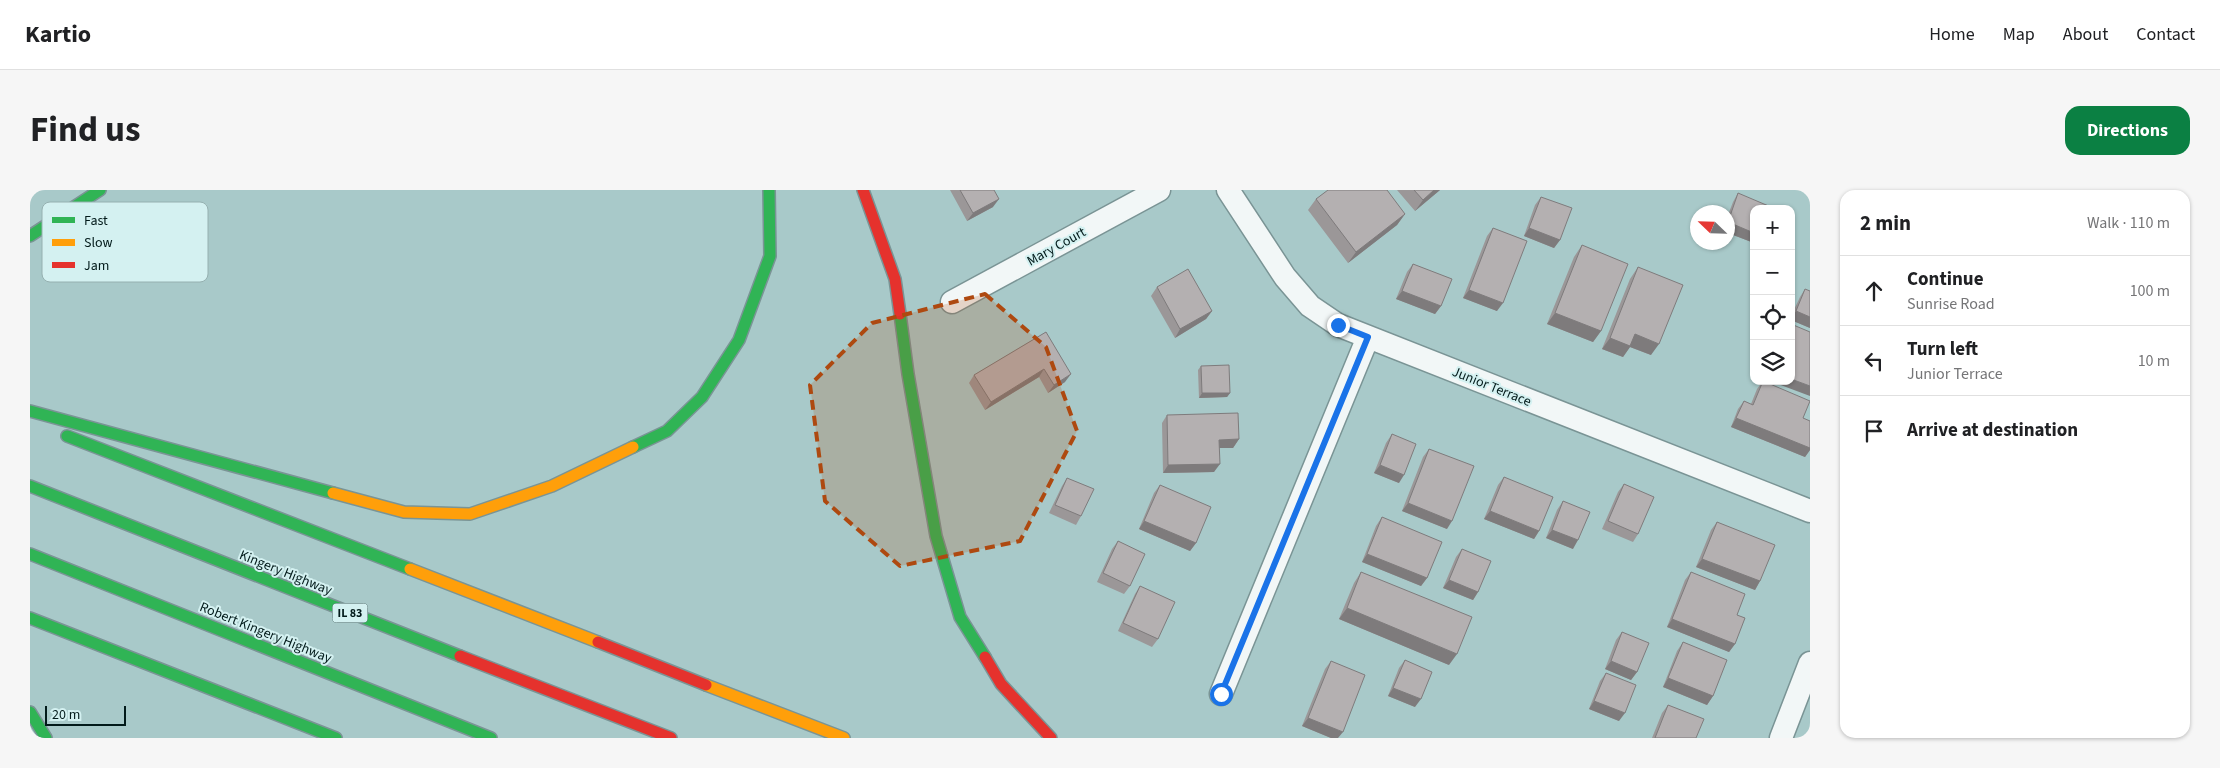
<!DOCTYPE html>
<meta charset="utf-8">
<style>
:root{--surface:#fff;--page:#f6f6f6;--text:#202124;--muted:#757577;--line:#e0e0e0;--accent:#0b8043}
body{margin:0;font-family:"Source Sans 3",sans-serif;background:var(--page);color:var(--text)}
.controls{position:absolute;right:15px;top:15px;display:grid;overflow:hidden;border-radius:10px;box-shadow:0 1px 4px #0004}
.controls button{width:45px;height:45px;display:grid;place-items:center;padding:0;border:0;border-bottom:1px solid var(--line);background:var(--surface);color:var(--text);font:25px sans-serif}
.compass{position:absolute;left:1660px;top:15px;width:45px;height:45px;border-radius:50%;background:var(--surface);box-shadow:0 1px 4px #0004;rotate:293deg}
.scale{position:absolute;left:15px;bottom:12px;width:81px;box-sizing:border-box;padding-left:5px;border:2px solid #021a1a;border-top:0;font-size:14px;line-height:18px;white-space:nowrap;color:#021a1a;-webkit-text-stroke:4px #d4f1f1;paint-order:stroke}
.stop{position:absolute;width:15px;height:15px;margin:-11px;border:4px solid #1a73e8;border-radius:50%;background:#fff}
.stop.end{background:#1a73e8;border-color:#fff;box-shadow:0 1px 5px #0008}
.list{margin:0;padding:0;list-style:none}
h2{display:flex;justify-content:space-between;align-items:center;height:65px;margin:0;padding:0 20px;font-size:21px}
h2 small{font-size:16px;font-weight:400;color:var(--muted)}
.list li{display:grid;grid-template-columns:32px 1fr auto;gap:15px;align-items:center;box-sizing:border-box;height:70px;padding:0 20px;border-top:1px solid var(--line)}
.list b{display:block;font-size:19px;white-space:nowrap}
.list p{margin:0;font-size:16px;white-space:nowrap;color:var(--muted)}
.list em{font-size:16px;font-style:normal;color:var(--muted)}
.icon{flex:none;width:28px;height:28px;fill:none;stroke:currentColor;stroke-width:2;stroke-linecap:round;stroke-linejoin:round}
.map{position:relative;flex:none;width:1780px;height:548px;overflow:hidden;border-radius:15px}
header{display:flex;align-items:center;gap:30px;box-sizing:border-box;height:70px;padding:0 25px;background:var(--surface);border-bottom:1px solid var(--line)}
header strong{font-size:24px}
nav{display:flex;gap:28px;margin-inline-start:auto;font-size:18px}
.intro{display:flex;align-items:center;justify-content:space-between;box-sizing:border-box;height:120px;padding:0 30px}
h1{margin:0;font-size:35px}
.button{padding:12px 22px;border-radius:15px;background:var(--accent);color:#fff;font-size:18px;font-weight:700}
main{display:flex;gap:30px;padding:0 30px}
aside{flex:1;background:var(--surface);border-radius:15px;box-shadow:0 1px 4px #0004}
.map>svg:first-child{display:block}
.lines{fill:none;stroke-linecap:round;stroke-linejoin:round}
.street-casing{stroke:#7a9495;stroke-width:25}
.fast-casing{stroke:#7a9495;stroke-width:14}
.slow-casing{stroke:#7a9495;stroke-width:14}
.jam-casing{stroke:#7a9495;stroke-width:14}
.street{stroke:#f2f7f7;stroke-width:22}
.fast{stroke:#30b455;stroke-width:11}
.slow{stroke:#ff9f0a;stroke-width:11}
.jam{stroke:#e5322d;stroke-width:11}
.wall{fill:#9b9798}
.shaded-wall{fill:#7e7b7c}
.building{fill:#b4b0b1;stroke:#7e7b7c}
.route{stroke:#1a73e8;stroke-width:6}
.marked{fill:#ae4910;fill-opacity:0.2;stroke:#ae4910;stroke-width:4;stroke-dasharray:10 6;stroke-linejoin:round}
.labels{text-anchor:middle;stroke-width:4;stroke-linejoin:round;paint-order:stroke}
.shield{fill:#d4f1f1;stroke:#415a5a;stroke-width:1}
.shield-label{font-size:12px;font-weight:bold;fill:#021a1a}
.street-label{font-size:14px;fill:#021a1a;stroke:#d4f1f1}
.key{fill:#d4f1f1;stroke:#95b0b0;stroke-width:1}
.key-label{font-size:14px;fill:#021a1a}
</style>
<header>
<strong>Kartio</strong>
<nav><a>Home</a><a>Map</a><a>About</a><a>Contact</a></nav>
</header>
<div class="intro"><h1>Find us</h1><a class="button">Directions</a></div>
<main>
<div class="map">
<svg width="1780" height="548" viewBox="0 0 1780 548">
<rect width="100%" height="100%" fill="#a8c9c9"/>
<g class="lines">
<!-- street casing -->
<g class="street-casing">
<path id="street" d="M1198,0L1255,87L1280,116L1308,135L1780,321
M922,112L1129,0
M1191,504L1338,147
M1751,548L1780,473"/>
</g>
<!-- fast casing -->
<g class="fast-casing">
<path id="fast" d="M0,46L70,0
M870,124L878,184L906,346L930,427L955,467
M0,221L303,303
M37,246L380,379
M603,257L637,241L672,207L709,150L740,66L739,0
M0,296L430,466
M0,364L461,548
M0,428L306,548
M0,522L16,548"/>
</g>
<!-- slow casing -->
<g class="slow-casing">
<path id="slow" d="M303,303L374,322L440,324L522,296L603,257
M380,379L568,452
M676,495L814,548"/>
</g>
<!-- jam casing -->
<g class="jam-casing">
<path id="jam" d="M833,0L865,89L870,124
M568,452L676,495
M430,466L641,548
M955,467L971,494L1021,548"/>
</g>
<!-- street -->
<use href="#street" class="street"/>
<!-- fast -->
<use href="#fast" class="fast"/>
<!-- slow -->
<use href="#slow" class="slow"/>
<!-- jam -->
<use href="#jam" class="jam"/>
</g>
<!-- wall -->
<path class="wall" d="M920,0H964L963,17L937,31Z
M1367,0H1410L1385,21Z
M1708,3L1724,19V53L1698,43V25L1703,12Z
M1511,7L1530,50L1524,58L1494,46L1505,15Z
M1286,9L1375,24L1367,35L1318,73L1278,20Z
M1463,38L1467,121L1433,108L1457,46Z
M1552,55L1571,141L1563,152L1517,134L1544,67Z
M1383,74L1411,116L1405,124L1366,109L1377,82Z
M1608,77L1621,165L1600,157L1593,167L1572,159L1600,89Z
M1127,97L1182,121L1176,129L1145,148L1121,106Z
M1775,99L1780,138L1761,130V126L1770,107Z
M1016,142L1035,192L1018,203L1009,187L955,220L939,193L944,185Z
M1171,176L1200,203L1197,207L1169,208L1168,180Z
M1733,191L1773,228L1780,231V260L1775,267L1701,237L1708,219L1714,211L1721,214L1727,199Z
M1137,225L1209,249L1203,258H1189L1184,282L1133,283L1132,233Z
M1362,244L1369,293L1344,283L1356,253Z
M1399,259L1417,339L1372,321L1393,267Z
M1474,287L1509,341L1504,349L1454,329L1468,295Z
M1037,288L1051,326L1046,335L1019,323L1032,296Z
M1594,294L1608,344L1603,352L1572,339L1588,302Z
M1130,295L1166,353L1160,361L1109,339L1124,303Z
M1533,311L1543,359L1516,348L1527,320Z
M1352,327L1397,388L1391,396L1332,372L1346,336Z
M1687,332L1730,391L1725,400L1666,377L1681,340Z
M1088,351L1100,396L1094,404L1067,392L1082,359Z
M1432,359L1448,402L1443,410L1413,398L1426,367Z
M1331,382L1419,475L1309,429L1324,393Z
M1661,382L1705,454L1699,462L1637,437L1655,390Z
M1110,396L1128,449L1122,457L1088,441L1105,404Z
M1592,442L1607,482L1601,490L1575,479L1586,450Z
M1653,452L1683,506L1677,515L1633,497L1647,461Z
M1375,470L1385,517L1358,506L1369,478Z
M1301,471L1308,548H1301L1272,536L1295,479Z
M1576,483L1589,531L1559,519L1570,491Z
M1638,515L1666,548H1622L1632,523Z"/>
<!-- shaded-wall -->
<path class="shaded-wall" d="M1404,0H1410L1385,21L1393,10Z
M969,9L963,17L937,31L943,23Z
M1375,24L1367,35L1318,73L1326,62Z
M1698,32L1724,43V53L1698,43Z
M1499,38L1530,50L1524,58L1494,46Z
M1439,100L1473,113L1467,121L1433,108Z
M1372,101L1411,116L1405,124L1366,109Z
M1182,121L1176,129L1145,148L1150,139Z
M1766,121L1780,127V138L1761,130V128Z
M1525,123L1571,141L1563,152L1517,134Z
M1605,144L1629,154L1621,165L1600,157L1593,167L1572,159L1580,148Z
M1014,179L1009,187L955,220L961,212Z
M1041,184L1035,192L1018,203L1024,195Z
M1761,189L1780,196V206L1740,191H1761Z
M1172,203H1200L1197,207L1169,208Z
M1706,228L1780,258V260L1775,267L1701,237Z
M1209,249L1203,258H1183L1189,250Z
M1190,274L1184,282L1133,283L1138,275Z
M1350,275L1374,285L1369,293L1344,283Z
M1378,313L1422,331L1417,339L1372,321Z
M1460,321L1509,341L1504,349L1454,329Z
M1114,331L1166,353L1160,361L1109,339Z
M1522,340L1548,350L1543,359L1516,348Z
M1337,364L1397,388L1391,396L1332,372Z
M1672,369L1730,391L1725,400L1666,377Z
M1419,390L1448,402L1443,410L1413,398Z
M1317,418L1427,464L1419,475L1309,429Z
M1642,429L1705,454L1699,462L1637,437Z
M1581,471L1607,482L1601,490L1575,479Z
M1638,488L1683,506L1677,515L1633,497Z
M1363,498L1391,509L1385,517L1358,506Z
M1564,511L1595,523L1589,531L1559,519Z
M1278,528L1313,542L1308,548H1301L1272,536Z"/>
<!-- building -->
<path class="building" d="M930,0H964L969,9L943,23Z
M1298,0H1357L1375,24L1326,62L1286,9Z
M1384,0H1404L1393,10Z
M1708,3L1741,17V19H1724V43L1698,32Z
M1511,7L1542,18L1530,50L1499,38Z
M1463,38L1497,51L1473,113L1439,100Z
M1552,55L1598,74L1571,141L1525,123Z
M1383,74L1422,89L1411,116L1372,101Z
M1608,77L1653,95L1629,154L1605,144L1600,156L1580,148Z
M1158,79L1182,121L1150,139L1127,97Z
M1775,99L1780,101V127L1766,121Z
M1761,134L1780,142V196L1761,189Z
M1016,142L1041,184L1024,195L1014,179L961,212L944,185Z
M1199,175L1200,203H1172L1171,176Z
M1733,191L1780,211L1773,228L1780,231V258L1706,228L1714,211L1723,215Z
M1208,223L1209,249L1189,250L1190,274L1138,275L1137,225Z
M1362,244L1386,254L1374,285L1350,275Z
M1399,259L1444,276L1422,331L1378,313Z
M1474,287L1523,307L1509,341L1460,321Z
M1037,288L1064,299L1051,326L1025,315Z
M1594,294L1624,307L1608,344L1578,331Z
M1130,295L1181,317L1166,353L1114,331Z
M1533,311L1560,322L1548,350L1522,340Z
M1352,327L1412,352L1397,388L1337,364Z
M1687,332L1745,355L1730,391L1672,369Z
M1088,351L1115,364L1100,396L1073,383Z
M1432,359L1461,371L1448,402L1419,390Z
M1331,382L1442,427L1427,464L1317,418Z
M1661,382L1715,404L1707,425L1715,428L1705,454L1642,429Z
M1110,396L1145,412L1128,449L1093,433Z
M1592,442L1619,453L1607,482L1581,471Z
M1653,452L1697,470L1683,506L1638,488Z
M1375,470L1402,482L1391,509L1363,498Z
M1301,471L1335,485L1313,542L1278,528Z
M1576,483L1606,495L1595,523L1564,511Z
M1638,515L1674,529L1666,548H1625Z"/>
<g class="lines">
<!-- route -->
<path class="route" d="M1191,504L1338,147L1308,135"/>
</g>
<!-- marked area -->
<path class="marked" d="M955,104L1016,157L1047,241L990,351L870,376L795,311L780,195L842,133Z"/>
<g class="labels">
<!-- shield labels -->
<rect class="shield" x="302.5" y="413.5" width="35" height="19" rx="4"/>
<g class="shield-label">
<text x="320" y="427">IL 83</text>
</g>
<!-- street labels -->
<g class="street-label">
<text transform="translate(1026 56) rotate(-29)" y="5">Mary Court</text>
<text transform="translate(1462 196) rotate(22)" y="5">Junior Terrace</text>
<text transform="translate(256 382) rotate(22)" y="5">Kingery Highway</text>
<text transform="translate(236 442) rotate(22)" y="5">Robert Kingery Highway</text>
</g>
</g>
<!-- legend -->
<rect x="12" y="12" width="166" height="80" rx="8" class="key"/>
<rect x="22" y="27" width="23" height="6" fill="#30b455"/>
<rect x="22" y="49" width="23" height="7" fill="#ff9f0a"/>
<rect x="22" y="72" width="23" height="6" fill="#e5322d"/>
<g class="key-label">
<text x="54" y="35">Fast</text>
<text x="54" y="57">Slow</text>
<text x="54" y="80">Jam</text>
</g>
</svg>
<div class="controls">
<button>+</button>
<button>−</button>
<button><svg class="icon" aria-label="locate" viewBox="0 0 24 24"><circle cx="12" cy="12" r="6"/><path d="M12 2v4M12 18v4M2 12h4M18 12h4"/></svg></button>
<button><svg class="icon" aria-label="layers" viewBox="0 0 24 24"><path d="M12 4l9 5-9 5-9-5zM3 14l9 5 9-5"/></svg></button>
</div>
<svg class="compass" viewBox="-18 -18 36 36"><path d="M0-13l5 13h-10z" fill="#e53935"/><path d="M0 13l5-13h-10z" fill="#757577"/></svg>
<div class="scale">20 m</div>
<div class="stop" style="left:1191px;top:504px"></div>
<div class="stop end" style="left:1308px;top:135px"></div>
</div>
<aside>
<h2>2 min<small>Walk · 110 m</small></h2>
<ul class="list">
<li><svg class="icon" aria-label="ahead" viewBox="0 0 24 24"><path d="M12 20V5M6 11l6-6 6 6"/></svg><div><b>Continue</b><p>Sunrise Road</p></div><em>100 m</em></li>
<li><svg class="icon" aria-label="left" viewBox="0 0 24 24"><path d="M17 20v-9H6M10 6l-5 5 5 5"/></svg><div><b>Turn left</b><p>Junior Terrace</p></div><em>10 m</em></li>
<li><svg class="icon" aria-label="arrive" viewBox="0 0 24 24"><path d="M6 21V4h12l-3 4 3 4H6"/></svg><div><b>Arrive at destination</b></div></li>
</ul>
</aside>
</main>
